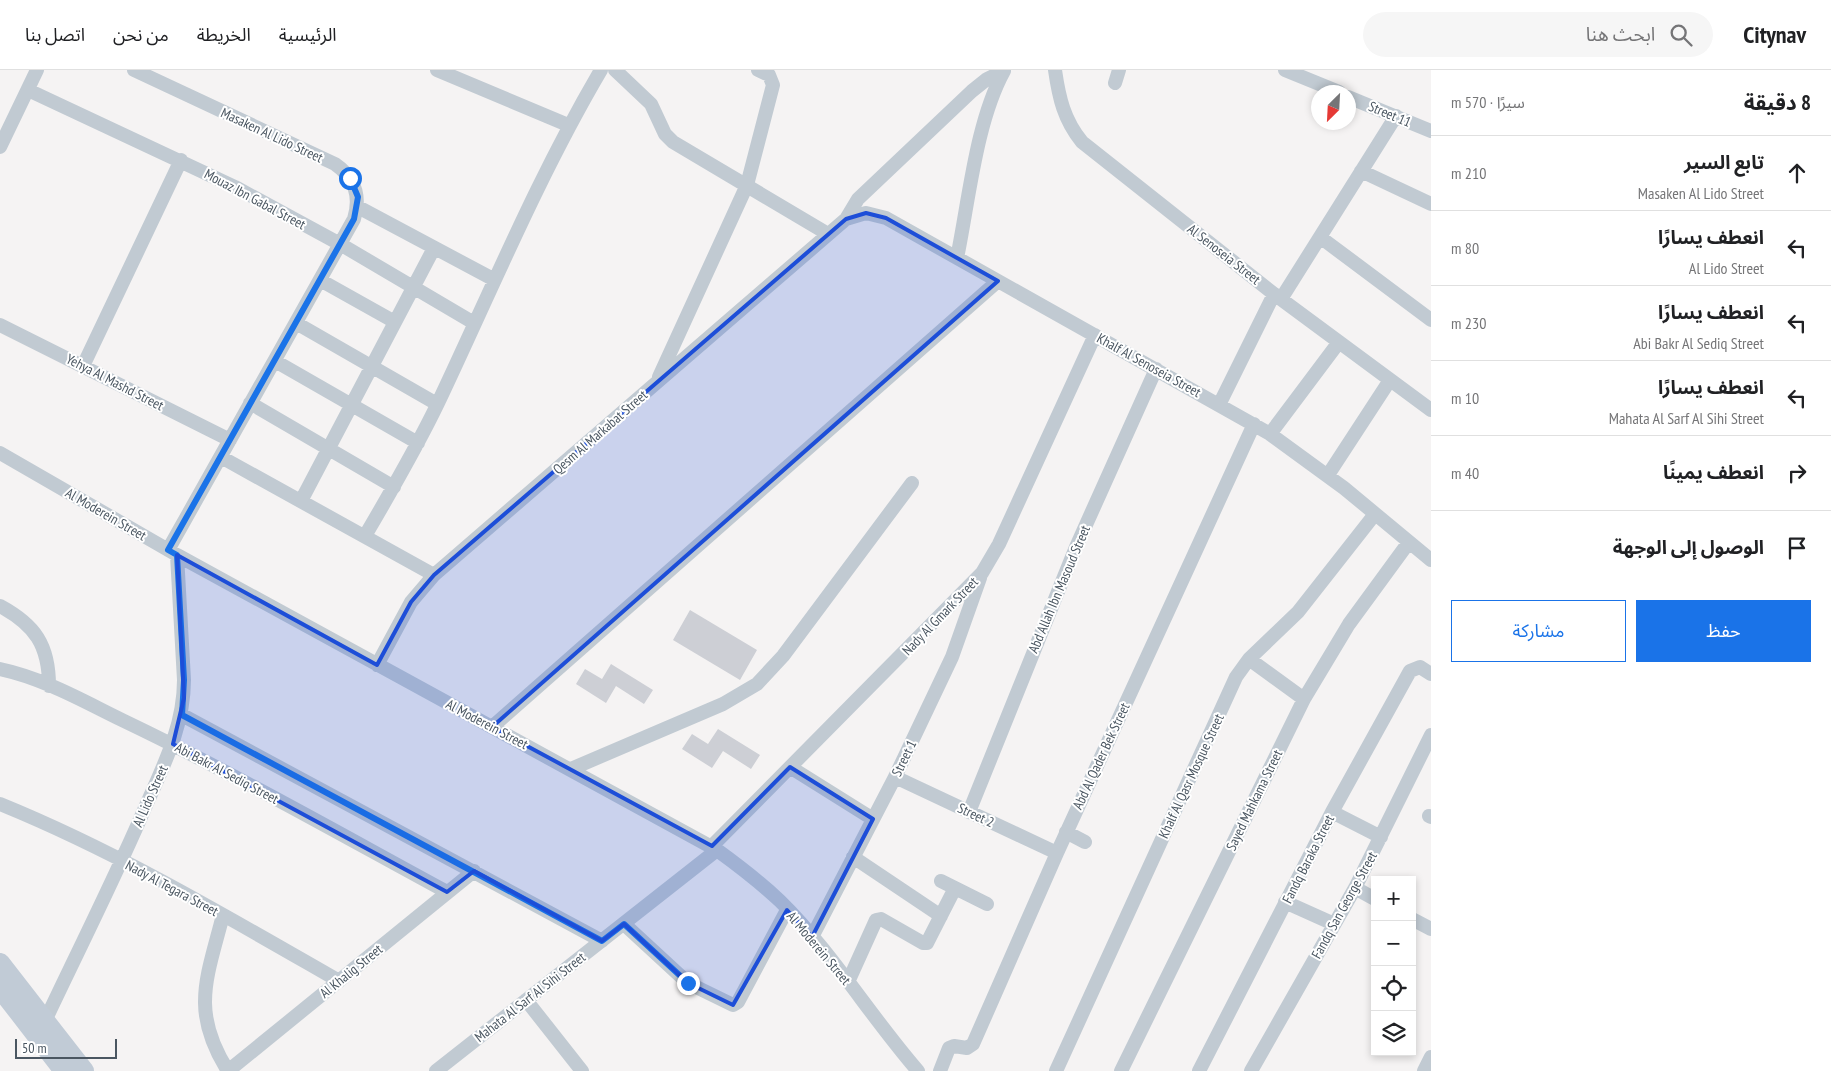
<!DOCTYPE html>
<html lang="ar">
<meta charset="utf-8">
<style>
:root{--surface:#fff;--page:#f6f6f6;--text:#202124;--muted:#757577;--line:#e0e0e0;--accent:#1a73e8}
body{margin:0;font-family:"PT Sans Narrow","Noto Sans Arabic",sans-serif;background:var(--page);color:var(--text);direction:rtl}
.controls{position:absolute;right:15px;bottom:15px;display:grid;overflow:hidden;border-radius:0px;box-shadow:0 2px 8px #0003}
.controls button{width:45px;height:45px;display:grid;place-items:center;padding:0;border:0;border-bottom:1px solid var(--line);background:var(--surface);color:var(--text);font:25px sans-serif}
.compass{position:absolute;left:1311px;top:15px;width:45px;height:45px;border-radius:50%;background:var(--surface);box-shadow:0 2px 8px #0003;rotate:204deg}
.scale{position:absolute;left:15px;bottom:12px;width:102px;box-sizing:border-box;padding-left:5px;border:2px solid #4a5661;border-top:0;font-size:14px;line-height:18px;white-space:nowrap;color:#4a5661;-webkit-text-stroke:4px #fff;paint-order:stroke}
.stop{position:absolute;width:15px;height:15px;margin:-11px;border:4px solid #1a73e8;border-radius:50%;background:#fff}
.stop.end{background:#1a73e8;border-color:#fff;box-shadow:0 1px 5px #0008}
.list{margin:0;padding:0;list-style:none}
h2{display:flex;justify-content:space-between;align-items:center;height:65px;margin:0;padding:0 20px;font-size:21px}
h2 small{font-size:16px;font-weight:400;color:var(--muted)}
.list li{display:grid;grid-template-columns:32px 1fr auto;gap:15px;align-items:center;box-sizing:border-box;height:75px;padding:0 20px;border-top:1px solid var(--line)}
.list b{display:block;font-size:19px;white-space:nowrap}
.list p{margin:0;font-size:16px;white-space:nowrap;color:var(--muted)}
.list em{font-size:16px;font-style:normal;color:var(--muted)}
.actions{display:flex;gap:10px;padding:15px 20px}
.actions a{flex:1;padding:11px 0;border:1px solid var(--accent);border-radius:0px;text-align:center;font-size:18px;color:var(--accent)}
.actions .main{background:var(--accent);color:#fff}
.icon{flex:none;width:28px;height:28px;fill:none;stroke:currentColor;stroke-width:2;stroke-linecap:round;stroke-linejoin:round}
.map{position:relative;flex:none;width:1431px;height:1001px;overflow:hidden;direction:ltr}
header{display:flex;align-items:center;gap:30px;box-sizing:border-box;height:70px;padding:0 25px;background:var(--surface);border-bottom:1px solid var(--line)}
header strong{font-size:24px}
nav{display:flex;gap:28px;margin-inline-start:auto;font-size:18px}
.search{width:350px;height:45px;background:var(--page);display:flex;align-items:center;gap:12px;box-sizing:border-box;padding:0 18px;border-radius:28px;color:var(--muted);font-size:19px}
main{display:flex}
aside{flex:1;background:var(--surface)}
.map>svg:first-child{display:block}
.building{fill:#cdcfd5}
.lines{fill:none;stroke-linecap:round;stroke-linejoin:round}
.street{stroke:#c1cad2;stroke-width:14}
.secondary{stroke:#c1cbd6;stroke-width:20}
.route{stroke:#1a73e8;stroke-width:6}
.marked{fill:#1d4ed8;fill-opacity:0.2;stroke:#1d4ed8;stroke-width:4;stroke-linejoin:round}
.labels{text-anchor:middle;stroke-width:4;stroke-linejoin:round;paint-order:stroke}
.street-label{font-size:14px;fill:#4a5661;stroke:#fff}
</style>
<header>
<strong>Citynav</strong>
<div class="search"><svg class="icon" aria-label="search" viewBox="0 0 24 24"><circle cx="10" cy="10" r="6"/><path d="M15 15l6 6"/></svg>ابحث هنا</div>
<nav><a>الرئيسية</a><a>الخريطة</a><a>من نحن</a><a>اتصل بنا</a></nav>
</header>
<main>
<aside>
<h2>8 دقيقة<small>سيرًا · 570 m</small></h2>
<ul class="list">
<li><svg class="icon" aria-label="ahead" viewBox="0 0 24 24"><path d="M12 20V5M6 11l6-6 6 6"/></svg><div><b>تابع السير</b><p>Masaken Al Lido Street</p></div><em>210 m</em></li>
<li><svg class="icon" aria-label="left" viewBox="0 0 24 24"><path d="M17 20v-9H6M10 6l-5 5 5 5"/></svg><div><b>انعطف يسارًا</b><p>Al Lido Street</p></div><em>80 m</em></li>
<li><svg class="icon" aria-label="left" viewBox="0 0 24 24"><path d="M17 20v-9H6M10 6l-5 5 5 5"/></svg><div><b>انعطف يسارًا</b><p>Abi Bakr Al Sediq Street</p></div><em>230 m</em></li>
<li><svg class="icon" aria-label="left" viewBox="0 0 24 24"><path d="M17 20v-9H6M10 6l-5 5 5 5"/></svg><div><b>انعطف يسارًا</b><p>Mahata Al Sarf Al Sihi Street</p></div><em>10 m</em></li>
<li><svg class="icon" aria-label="right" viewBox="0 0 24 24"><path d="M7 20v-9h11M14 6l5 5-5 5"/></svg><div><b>انعطف يمينًا</b></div><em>40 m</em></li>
<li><svg class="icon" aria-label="arrive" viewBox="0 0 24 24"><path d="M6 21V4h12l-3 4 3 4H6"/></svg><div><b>الوصول إلى الوجهة</b></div></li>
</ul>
<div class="actions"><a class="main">حفظ</a><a>مشاركة</a></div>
</aside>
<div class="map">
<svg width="1431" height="1001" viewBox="0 0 1431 1001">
<rect width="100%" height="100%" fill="#f5f3f3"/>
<!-- building -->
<path class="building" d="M690,540L757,580L740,610L673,570Z
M611,594L653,620L644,634L616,616L606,633L576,614L585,599L602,609Z
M718,659L760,685L751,699L723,681L712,698L682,679L692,664L708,674Z"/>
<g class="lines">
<!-- street -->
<path class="street" d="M134,0L335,94C355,108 361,126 354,149L168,480
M437,0L568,55
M615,0L651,34L665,64L673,72L828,164
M1055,0C1059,28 1064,50 1082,72L1274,224L1431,340
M1285,0L1339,22
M1115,13L1119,0
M28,20L235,117L340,174L474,253
M1348,27L1431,61
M0,77L37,0
M1361,101L1431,134
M358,137L493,209
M846,149L858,129L972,21L987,9L1004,1
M1320,167L1431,250
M957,188C969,130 976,52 1004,1
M320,210L395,252
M1281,229L1396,46
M296,253L437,334
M0,255L230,370
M275,291L418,373
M83,296L181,90
M659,307L747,115L773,15L769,5L758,0
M250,333L394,417
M1219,335L1274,224
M1270,364L1339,272
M0,383L177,485L717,780C739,796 760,812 780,831C832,882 870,946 918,1001
M221,387L434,505
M1328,405L1390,310
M301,431L434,178
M365,466C390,423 416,379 438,333C491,221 538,107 601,0
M0,536C35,555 49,575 49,616
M1249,589L1304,629
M377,595L411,532L434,505L846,149L866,143L886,148L1270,364L1344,418L1431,490
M0,599C43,608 83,631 122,650C233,703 340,764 447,822
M182,645L602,871
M492,657L998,211
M790,697L873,749
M571,699L723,634L757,614L783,586L912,413
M895,707L1057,783
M0,734C118,782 229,848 339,911
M969,742L1076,477L1156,299
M1332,742L1381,767
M1429,746L1431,747
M1066,762L1085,772
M712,776L982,503L999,474L1095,265
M853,787L941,846
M941,811L987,834
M1355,818L1375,829
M1285,832L1334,854
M223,845C207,908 190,941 228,1001L474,801
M1412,849L1431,859
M624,854L688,913L733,935L738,932L787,840
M812,867L895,707L952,587L980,508
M848,912L876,850L881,849L923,873H927L955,818
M526,930L582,1001
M45,951C77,883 111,816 141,747C160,702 184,660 184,610L177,485
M436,1001L717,780
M940,1001L949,978L954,976L967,978L973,974L1057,783L1254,354
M1056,1001L1236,607L1249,589L1298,542L1375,444
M1121,1001L1304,629L1349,554L1409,472
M1199,1001L1332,742L1410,601L1420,597L1431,604
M1251,1001L1355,818L1431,665
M1424,1001L1431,987"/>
<!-- secondary -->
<path class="secondary" d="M0,893L84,1001
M0,918L64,1001"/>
</g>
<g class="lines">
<!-- route -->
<path class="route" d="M350,108L358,127L354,149L168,480L177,485L184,610L182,645L602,871L624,854L688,913"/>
</g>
<!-- marked area -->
<path class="marked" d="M866,143L886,148L998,211L492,657L712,776L790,697L873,749L812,867L787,840L733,935L688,913L624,854L602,871L474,801L447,822L173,674L184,628L177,485L377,595L411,532L434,505L846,149Z"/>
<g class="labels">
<!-- street labels -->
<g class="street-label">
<text transform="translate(1390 44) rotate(23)" y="5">Street 11</text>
<text transform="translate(272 65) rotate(25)" y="5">Masaken Al Lido Street</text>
<text transform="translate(255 129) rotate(28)" y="5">Mouaz Ibn Gabal Street</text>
<text transform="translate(1224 184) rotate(38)" y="5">Al Senoseia Street</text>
<text transform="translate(1149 295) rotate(29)" y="5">Khalf Al Senoseia Street</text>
<text transform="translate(115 312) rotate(27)" y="5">Yehya Al Mashd Street</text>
<text transform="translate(600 362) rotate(-41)" y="5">Qesm Al Markabat Street</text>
<text transform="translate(106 444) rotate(30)" y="5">Al Moderein Street</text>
<text transform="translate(1059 519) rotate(-67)" y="5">Abd Allah Ibn Masoud Street</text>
<text transform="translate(940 546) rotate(-46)" y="5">Nady Al Gmark Street</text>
<text transform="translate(487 654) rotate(28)" y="5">Al Moderein Street</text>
<text transform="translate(1101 686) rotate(-65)" y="5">Abd Al Qader Bek Street</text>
<text transform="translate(904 688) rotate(-64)" y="5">Street 1</text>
<text transform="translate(227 703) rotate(28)" y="5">Abi Bakr Al Sediq Street</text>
<text transform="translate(1191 706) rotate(-65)" y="5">Khalf Al Qasr Mosque Street</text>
<text transform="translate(150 726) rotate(-66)" y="5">Al Lido Street</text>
<text transform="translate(1254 730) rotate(-64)" y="5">Sayed Mahkama Street</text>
<text transform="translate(976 745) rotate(25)" y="5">Street 2</text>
<text transform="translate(1308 789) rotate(-63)" y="5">Fandq Baraka Street</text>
<text transform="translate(172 818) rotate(28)" y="5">Nady Al Tegara Street</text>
<text transform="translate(1344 835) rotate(-61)" y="5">Fandq San George Street</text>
<text transform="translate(819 878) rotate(50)" y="5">Al Moderein Street</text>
<text transform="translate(351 901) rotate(-39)" y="5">Al Khalig Street</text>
<text transform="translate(530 927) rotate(-38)" y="5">Mahata Al Sarf Al Sihi Street</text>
</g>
</g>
</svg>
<div class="controls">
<button>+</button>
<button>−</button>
<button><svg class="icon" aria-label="locate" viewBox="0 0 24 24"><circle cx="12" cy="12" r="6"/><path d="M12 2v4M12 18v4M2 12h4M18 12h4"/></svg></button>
<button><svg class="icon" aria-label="layers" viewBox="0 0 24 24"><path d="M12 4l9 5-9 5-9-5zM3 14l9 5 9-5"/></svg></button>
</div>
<svg class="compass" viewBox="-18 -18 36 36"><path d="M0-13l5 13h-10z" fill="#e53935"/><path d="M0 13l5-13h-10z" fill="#757577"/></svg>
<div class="scale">50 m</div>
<div class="stop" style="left:350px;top:108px"></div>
<div class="stop end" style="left:688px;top:913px"></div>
</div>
</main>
